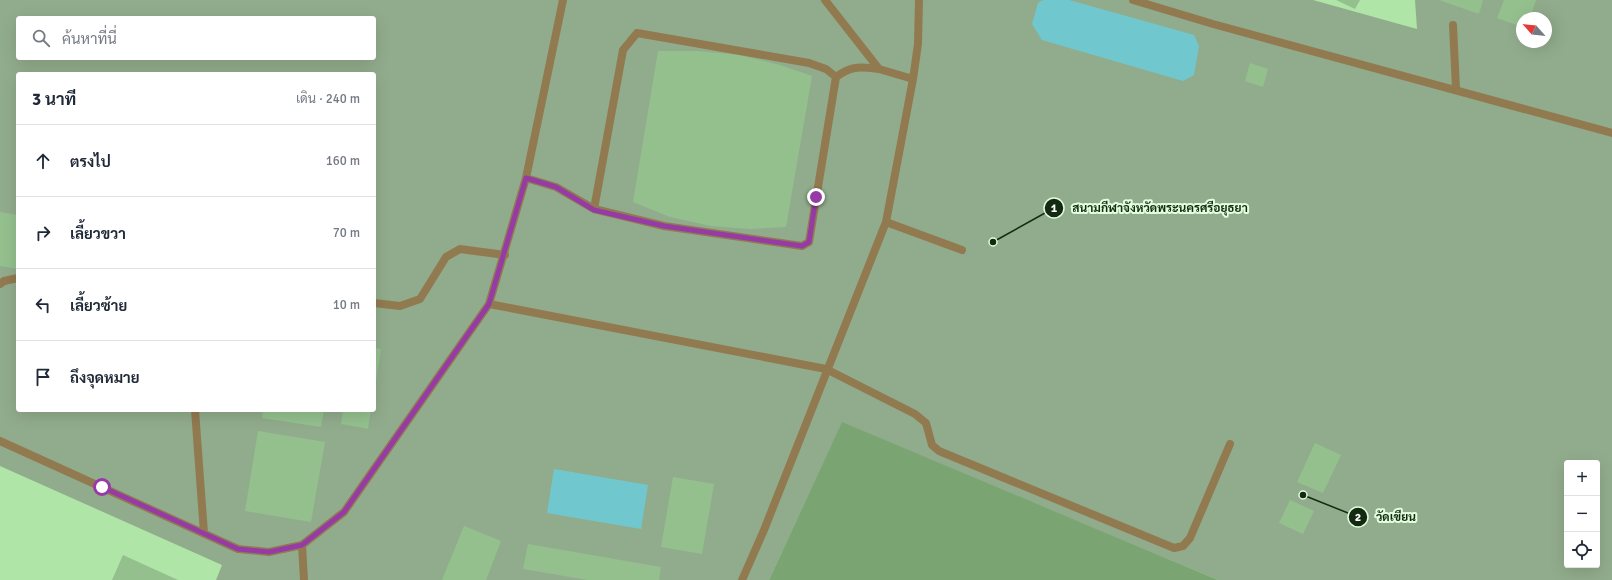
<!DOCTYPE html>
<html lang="th">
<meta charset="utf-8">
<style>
:root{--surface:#fff;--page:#f6f6f7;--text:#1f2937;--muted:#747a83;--line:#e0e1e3}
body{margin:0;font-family:Signika,Sarabun,sans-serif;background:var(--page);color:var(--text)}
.controls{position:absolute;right:12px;bottom:12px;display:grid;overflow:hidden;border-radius:4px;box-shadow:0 4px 16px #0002}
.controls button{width:36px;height:36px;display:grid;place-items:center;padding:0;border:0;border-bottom:1px solid var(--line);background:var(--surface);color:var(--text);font:20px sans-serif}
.compass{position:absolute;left:1516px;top:12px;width:36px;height:36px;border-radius:50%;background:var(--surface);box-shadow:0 4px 16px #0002;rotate:297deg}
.stop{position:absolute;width:12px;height:12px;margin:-9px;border:3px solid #963ba6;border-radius:50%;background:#fff}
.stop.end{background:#963ba6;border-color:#fff;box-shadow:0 1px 4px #0008}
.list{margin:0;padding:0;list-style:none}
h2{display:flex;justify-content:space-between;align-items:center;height:52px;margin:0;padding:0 16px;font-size:17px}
h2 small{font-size:13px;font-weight:400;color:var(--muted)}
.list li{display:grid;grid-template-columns:26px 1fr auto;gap:12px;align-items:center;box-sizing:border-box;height:72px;padding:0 16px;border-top:1px solid var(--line)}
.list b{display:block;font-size:15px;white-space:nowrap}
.list em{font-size:13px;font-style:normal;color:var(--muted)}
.icon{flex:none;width:22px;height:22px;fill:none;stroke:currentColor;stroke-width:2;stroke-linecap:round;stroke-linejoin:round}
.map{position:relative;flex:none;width:1612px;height:580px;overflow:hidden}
.search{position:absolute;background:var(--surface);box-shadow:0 4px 16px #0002;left:16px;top:16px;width:360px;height:44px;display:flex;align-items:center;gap:10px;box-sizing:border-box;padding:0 14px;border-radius:4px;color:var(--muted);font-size:15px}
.panel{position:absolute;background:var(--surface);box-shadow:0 4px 16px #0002;left:16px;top:72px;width:360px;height:340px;border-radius:4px}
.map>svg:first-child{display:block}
.green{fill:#91ac8c;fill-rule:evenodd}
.forest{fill:#7aa573}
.water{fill:#70c8ce}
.building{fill:#94c08e}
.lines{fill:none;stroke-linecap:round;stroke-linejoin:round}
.lane{stroke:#927a50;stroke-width:8}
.route{stroke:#963ba6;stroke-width:5}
.leader{fill:none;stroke:#142911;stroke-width:1.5}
.callout-dot{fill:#142911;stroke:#e2fede;stroke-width:1.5}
.mark-label{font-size:12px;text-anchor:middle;font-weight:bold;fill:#fff}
.callout-label{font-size:12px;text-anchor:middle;font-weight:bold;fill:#142911;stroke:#e2fede;stroke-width:4;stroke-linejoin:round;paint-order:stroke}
</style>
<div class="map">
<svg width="1612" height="580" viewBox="0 0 1612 580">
<rect width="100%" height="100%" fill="#afe5a6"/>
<!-- green -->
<path class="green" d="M0,0H1313L1417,29L1415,0H1612V580H1218L842,423L769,580H216L222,565L0,466ZM18,18H374V58H18ZM1522,18H1546V42H1522ZM18,74H374V410H18ZM1567,463H1597V565H1567Z"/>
<!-- forest -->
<path class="forest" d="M842,422L1218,580H769Z"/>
<!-- water -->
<path class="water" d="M1043,0H1069L1194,35L1199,46L1194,75L1183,81L1042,40L1032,24L1038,3Z
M554,469L648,485L641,529L547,513Z"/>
<!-- building -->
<path class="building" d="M1336,0H1360L1355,9Z
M1439,0H1483L1479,14Z
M1504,0H1536L1530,18H1522V27L1497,18Z
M658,51H698L739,55L780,65L812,76L786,227L750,229L711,226L670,217L633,202Z
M1250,63L1268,69L1263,87L1245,81Z
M0,212L18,215V269L0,266Z
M374,348L381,349L375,388H374Z
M263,410H324L321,427L262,418Z
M343,410H371L368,429L341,424Z
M258,431L325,442L311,522L245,511Z
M1315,443L1341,455L1323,493L1297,482Z
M673,477L714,484L702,554L661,547Z
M1290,500L1314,511L1303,534L1279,523Z
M464,526L501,541L486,580H442Z
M528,544L661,567L659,580H588L523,569Z
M123,555L178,580H112Z"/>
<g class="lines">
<!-- lane -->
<path class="lane" d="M825,0L879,69L913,79
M1133,0L1213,24L1612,133
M1453,25L1456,89
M526,178L556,187L594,209L664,226L802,246L809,242L836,77
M594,209L623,50L637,33L809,63L826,69L836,77C852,65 860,67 879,69
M886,222L962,250
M0,284L4,281L18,278
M374,303L400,306L420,299L446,257L460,249L505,255
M489,304L826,369L915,414L926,423L932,445L939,451L1174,548L1183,546L1190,538L1230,444
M195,410L204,533
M0,441L238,549L269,552L302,545L344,512L489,304L526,178L563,0
M302,545L304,580
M742,580L764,530L886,222L913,79L918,44L919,0"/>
</g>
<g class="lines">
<!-- route -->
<path class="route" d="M102,487L238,549L269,552L302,545L344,512L489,304L526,178L556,187L594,210L664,226L802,246L809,242L816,197"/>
</g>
<!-- callouts -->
<path class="leader" d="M993 242L1054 208M1303 495L1358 517"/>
<g class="callout-dot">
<circle cx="993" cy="242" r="4"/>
<circle cx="1303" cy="495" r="4"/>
<circle cx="1054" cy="208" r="10"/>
<circle cx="1358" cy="517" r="10"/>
</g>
<g class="mark-label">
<text x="1054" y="212">1</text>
<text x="1358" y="521">2</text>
</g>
<g class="callout-label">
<text x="1160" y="212">สนามกีฬาจังหวัดพระนครศรีอยุธยา</text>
<text x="1396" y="521">วัดเขียน</text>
</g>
</svg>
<div class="controls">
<button>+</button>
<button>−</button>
<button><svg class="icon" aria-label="locate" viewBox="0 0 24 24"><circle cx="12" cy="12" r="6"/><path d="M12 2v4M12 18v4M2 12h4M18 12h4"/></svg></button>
</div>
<svg class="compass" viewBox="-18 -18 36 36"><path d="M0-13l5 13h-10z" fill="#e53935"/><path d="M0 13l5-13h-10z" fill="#747a83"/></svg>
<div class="stop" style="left:102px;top:487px"></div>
<div class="stop end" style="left:816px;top:197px"></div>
<div class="search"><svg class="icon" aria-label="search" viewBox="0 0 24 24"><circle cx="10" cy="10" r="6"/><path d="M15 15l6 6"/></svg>ค้นหาที่นี่</div>
<section class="panel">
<h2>3 นาที<small>เดิน · 240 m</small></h2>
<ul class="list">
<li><svg class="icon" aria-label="ahead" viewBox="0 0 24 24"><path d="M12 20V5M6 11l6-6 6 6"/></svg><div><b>ตรงไป</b></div><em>160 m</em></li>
<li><svg class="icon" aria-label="right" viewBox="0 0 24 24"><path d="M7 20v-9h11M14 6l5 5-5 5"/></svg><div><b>เลี้ยวขวา</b></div><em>70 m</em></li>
<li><svg class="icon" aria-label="left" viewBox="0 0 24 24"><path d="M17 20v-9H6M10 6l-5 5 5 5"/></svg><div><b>เลี้ยวซ้าย</b></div><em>10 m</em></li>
<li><svg class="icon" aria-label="arrive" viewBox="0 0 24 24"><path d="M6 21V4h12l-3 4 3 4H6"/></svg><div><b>ถึงจุดหมาย</b></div></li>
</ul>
</section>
</div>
